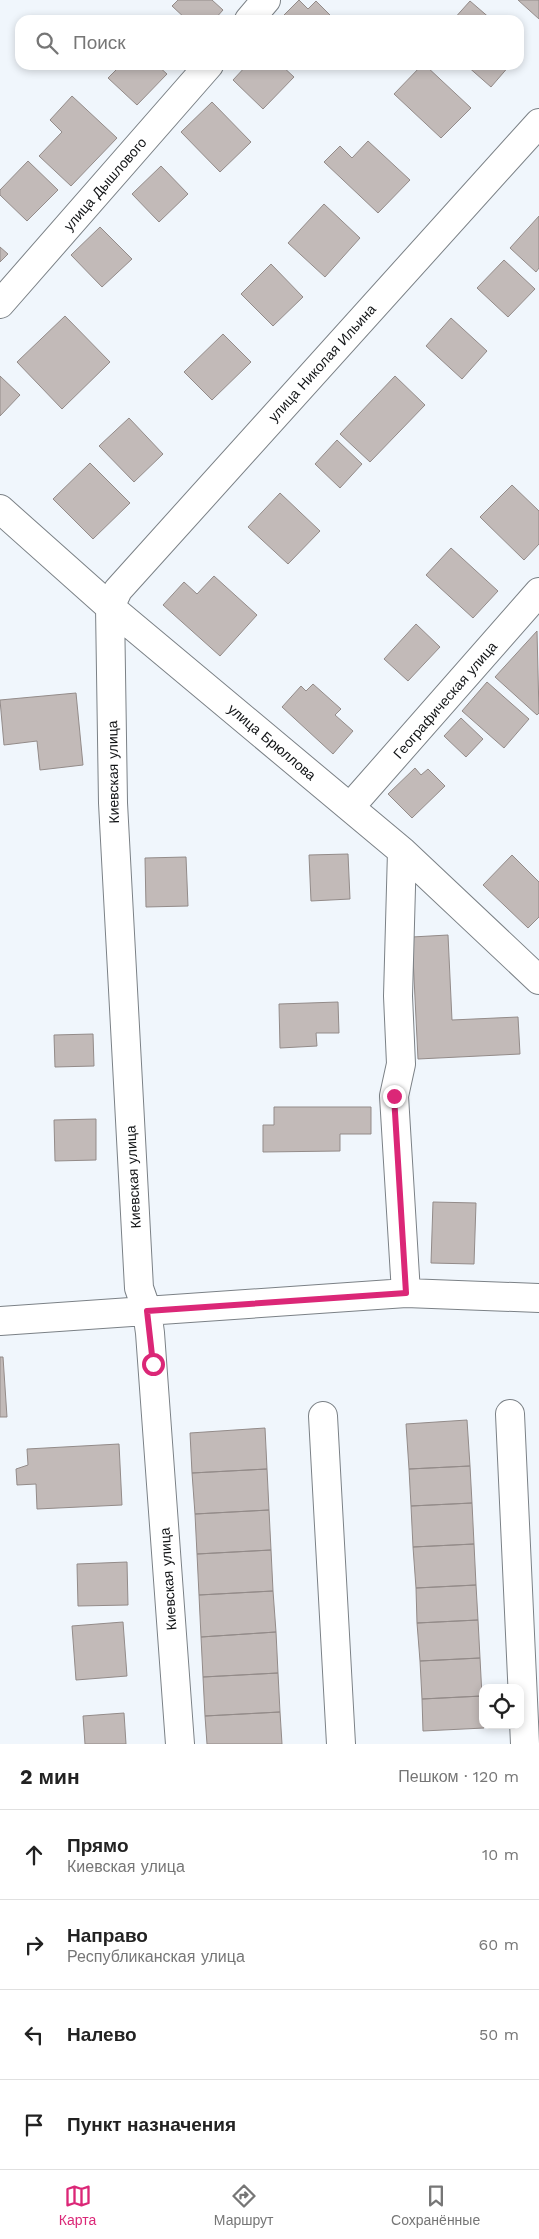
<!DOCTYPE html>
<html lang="ru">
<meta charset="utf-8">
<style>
:root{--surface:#fff;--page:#f2f2f2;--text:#222;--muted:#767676;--line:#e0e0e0;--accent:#db2777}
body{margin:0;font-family:"Work Sans",sans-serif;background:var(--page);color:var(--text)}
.controls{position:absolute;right:15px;bottom:15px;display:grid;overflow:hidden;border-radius:10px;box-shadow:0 2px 8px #0003}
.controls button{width:45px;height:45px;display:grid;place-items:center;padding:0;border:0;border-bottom:1px solid var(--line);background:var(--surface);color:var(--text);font:25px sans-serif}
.stop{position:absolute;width:15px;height:15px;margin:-11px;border:4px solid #db2777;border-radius:50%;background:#fff}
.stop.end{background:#db2777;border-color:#fff;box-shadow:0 1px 5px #0008}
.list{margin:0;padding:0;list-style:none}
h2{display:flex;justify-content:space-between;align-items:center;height:65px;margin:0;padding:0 20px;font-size:21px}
h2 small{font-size:16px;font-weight:400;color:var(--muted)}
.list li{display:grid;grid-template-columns:32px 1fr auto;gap:15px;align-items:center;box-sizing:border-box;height:90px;padding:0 20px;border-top:1px solid var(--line)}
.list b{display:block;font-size:19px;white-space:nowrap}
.list p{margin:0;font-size:16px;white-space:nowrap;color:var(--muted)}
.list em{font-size:16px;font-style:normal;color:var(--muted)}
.icon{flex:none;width:28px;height:28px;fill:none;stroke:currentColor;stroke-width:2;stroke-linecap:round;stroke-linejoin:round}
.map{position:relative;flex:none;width:539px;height:1744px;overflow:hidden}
.search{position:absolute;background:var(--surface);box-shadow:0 2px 8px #0003;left:15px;right:15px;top:15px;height:55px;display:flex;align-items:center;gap:12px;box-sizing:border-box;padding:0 18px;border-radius:15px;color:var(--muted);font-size:19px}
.sheet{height:425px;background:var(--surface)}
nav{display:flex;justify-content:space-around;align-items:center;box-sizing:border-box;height:70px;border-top:1px solid var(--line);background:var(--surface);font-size:14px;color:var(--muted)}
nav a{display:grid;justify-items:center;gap:2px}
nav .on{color:var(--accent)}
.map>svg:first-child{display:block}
.building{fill:#c2bab8;stroke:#938b89}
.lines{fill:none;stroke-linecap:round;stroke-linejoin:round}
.minor-casing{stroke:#7b8186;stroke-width:30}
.minor{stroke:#fff;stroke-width:28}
.route{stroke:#db2777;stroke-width:6}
.labels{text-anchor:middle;stroke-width:4;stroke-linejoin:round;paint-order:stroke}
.street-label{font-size:14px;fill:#111315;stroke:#fff}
</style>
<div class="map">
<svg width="539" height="1744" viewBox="0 0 539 1744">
<rect width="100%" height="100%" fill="#f0f6fc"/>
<!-- building -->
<path class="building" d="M178,0H212L223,10L214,20H187L172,6Z
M299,0L308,9L316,1L335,20H279Z
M518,0H539V19Z
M470,1L492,20H453Z
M121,65H157L167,74L137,105L108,78Z
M247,65H281L294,77L263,109L233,80Z
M422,65H425L471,108L441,138L394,94Z
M466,65H510L491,87Z
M72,96L117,138L71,186L39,156L62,132L50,120Z
M212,102L251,142L220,172L181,132Z
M368,141L410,180L378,213L324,162L340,146L352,158Z
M28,161L58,190L27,221L0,195V190Z
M161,166L188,194L159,222L132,194Z
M324,204L360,238L325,277L288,243Z
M539,216V268L536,272L510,248Z
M100,227L132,259L102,287L71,255Z
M0,247L8,254L0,262Z
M504,260L535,289L508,317L477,288Z
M271,264L303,297L273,326L241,294Z
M65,316L110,362L62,409L17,362Z
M451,318L487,351L462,379L426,346Z
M223,334L251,362L212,400L184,372Z
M0,376L20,395L0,416Z
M395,376L425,405L370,462L340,434Z
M129,418L163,454L134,482L99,446Z
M337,440L362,464L340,488L315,464Z
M90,463L130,503L93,539L53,499Z
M512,485L539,511V544L524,560L480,517Z
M280,493L320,531L288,564L248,527Z
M451,548L498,591L473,618L426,575Z
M214,576L257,615L220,656L163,605L184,582L197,594Z
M416,624L440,647L408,681L384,659Z
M537,631L539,713L537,715L495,677Z
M487,682L529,719L504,748L462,711Z
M313,684L341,709L335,715L353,731L333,754L282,707L301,686L306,691Z
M76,693L83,765L40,770L37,741L4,745L0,700Z
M461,718L483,739L466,757L444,736Z
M415,768L421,775L428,769L445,786L412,818L388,794Z
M348,854L350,899L311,901L309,855Z
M512,855L539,882V917L528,928L483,885Z
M186,857L188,906L146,907L145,858Z
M448,935L452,1020L518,1017L520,1054L418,1059L412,937Z
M338,1002L339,1033H316L317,1046L280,1048L279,1004Z
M93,1034L94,1066L55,1067L54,1035Z
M274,1107H371V1134H340V1151L263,1152V1125H274Z
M96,1119V1160L55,1161L54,1120Z
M433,1202L476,1203L474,1264L431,1263Z
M0,1357H3L7,1417H0Z
M467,1420L470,1466L409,1469L406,1424Z
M265,1428L267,1469L192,1473L190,1433Z
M119,1444L122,1505L37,1509L36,1484L17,1485L16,1469L28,1465L27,1449Z
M470,1466L472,1503L411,1506L409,1469Z
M267,1469L269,1510L195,1514L192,1473Z
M472,1503L474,1544L413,1547L411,1506Z
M269,1510L271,1550L197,1554L195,1514Z
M474,1544L476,1585L416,1588L413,1547Z
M271,1550L273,1591L199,1595L197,1554Z
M127,1562L128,1605L78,1606L77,1564Z
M476,1585L478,1620L417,1623L416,1588Z
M273,1591L276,1632L201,1637L199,1595Z
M478,1620L480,1658L420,1661L417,1623Z
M123,1622L127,1676L76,1680L72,1626Z
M276,1632L278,1673L203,1677L201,1637Z
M480,1658L482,1696L422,1699L420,1661Z
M278,1673L280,1712L205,1716L203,1677Z
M482,1696L484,1728L423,1731L422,1699Z
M280,1712L282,1744H207L205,1716Z
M124,1713L126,1744H85L83,1716Z"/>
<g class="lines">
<!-- minor casing -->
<g class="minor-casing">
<path id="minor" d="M249,20L266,0
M0,304L209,65
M0,509L110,607L402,851L539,980
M349,806L358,798L539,592
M402,851L398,996L401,1064L394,1096L406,1293
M0,1321L406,1293L539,1298
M510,1414L525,1744
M323,1416L341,1744
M180,1744L150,1333L147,1311L139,1288L113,803L110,607L118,590L539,123"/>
</g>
<!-- minor -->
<use href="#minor" class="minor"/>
</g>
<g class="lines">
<!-- route -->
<path class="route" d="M153,1364L147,1311L406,1293L394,1096"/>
</g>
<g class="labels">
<!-- street labels -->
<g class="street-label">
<text transform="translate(105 184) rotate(-49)" y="5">улица Дышлового</text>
<text transform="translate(322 363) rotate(-48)" y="5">улица Николая Ильина</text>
<text transform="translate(445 700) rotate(-49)" y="5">Географическая улица</text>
<text transform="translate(272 742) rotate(40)" y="5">улица Брюллова</text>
<text transform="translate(113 772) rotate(-91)" y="5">Киевская улица</text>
<text transform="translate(133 1177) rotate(-93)" y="5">Киевская улица</text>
<text transform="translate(168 1579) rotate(-94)" y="5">Киевская улица</text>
</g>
</g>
</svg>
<div class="controls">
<button><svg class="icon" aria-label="locate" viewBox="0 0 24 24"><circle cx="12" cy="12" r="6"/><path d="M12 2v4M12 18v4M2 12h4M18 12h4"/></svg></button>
</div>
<div class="stop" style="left:153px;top:1364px"></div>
<div class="stop end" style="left:394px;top:1096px"></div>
<div class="search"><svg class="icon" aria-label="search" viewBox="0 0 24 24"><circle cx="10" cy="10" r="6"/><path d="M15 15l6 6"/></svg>Поиск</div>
</div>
<section class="sheet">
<h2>2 мин<small>Пешком · 120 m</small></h2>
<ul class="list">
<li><svg class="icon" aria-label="ahead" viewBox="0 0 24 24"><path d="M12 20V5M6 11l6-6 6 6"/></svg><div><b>Прямо</b><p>Киевская улица</p></div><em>10 m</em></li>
<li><svg class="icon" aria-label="right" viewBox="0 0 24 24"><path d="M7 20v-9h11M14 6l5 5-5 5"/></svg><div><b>Направо</b><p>Республиканская улица</p></div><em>60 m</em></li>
<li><svg class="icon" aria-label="left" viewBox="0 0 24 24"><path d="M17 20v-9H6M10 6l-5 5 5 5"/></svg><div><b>Налево</b></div><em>50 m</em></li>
<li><svg class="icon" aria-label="arrive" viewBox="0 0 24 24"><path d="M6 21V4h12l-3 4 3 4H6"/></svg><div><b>Пункт назначения</b></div></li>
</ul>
</section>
<nav>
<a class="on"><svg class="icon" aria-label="map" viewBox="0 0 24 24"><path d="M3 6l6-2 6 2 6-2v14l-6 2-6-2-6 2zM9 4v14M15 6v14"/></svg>Карта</a>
<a><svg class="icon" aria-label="directions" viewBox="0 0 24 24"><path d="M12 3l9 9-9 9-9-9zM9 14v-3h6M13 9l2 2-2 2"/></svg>Маршрут</a>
<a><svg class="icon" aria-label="saved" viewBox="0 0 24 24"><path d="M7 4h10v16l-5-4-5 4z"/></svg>Сохранённые</a>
</nav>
